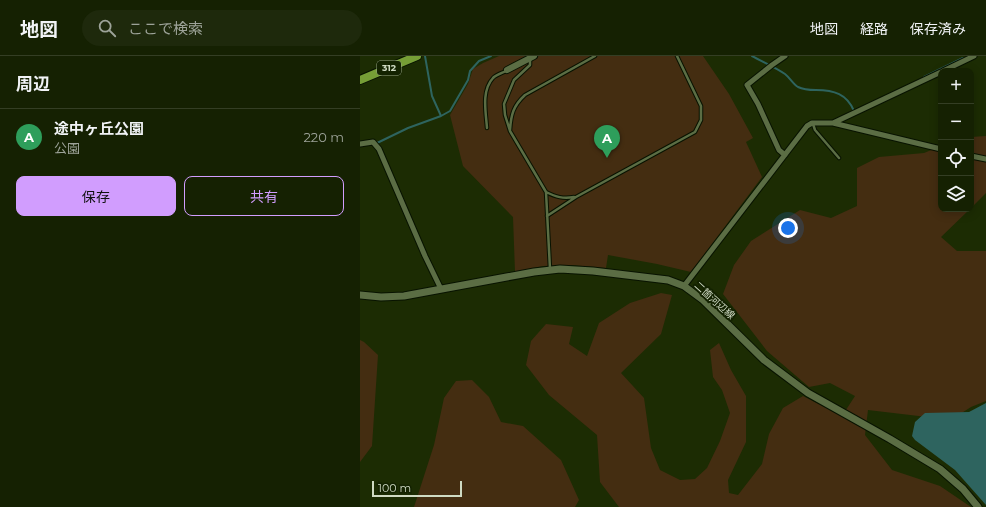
<!DOCTYPE html>
<html lang="ja">
<meta charset="utf-8">
<style>
:root{--surface:#152102;--page:#1e290c;--text:#f1f3f6;--muted:#9da399;--line:#343e24;--accent:#d19dfe}
body{margin:0;font-family:Montserrat,"Noto Sans JP",sans-serif;background:var(--page);color:var(--text)}
.controls{position:absolute;right:12px;top:12px;display:grid;overflow:hidden;border-radius:8px;box-shadow:0 2px 10px #0003}
.controls button{width:36px;height:36px;display:grid;place-items:center;padding:0;border:0;border-bottom:1px solid var(--line);background:var(--surface);color:var(--text);font:20px sans-serif}
.scale{position:absolute;left:12px;bottom:10px;width:90px;box-sizing:border-box;padding-left:4px;border:2px solid #cfdac3;border-top:0;font-size:11px;line-height:14px;white-space:nowrap;color:#cfdac3;-webkit-text-stroke:3px #132200;paint-order:stroke}
.you{position:absolute;left:428px;top:172px;width:14px;height:14px;margin:-10px;border:3px solid #fff;border-radius:50%;background:#1a73e8;box-shadow:0 0 0 6px #1a73e833}
.badge{display:grid;place-items:center;width:26px;height:26px;border-radius:50%;background:var(--accent);color:#fff;font-size:13px;font-weight:700}
.pin{position:absolute;translate:-50% -33px;filter:drop-shadow(0 1px 2px #0008)}
.pin::after{content:'';position:absolute;top:21px;width:14px;height:12px;background:inherit;clip-path:polygon(0 0,100% 0,50% 100%)}
.list{margin:0;padding:0;list-style:none}
h2{display:flex;justify-content:space-between;align-items:center;height:52px;margin:0;padding:0 16px;font-size:17px}
h2 small{font-size:13px;font-weight:400;color:var(--muted)}
.list li{display:grid;grid-template-columns:26px 1fr auto;gap:12px;align-items:center;box-sizing:border-box;height:56px;padding:0 16px;border-top:1px solid var(--line)}
.list b{display:block;font-size:15px;white-space:nowrap}
.list p{margin:0;font-size:13px;white-space:nowrap;color:var(--muted)}
.list em{font-size:13px;font-style:normal;color:var(--muted)}
.actions{display:flex;gap:8px;padding:12px 16px}
.actions a{flex:1;padding:9px 0;border:1px solid var(--accent);border-radius:8px;text-align:center;font-size:14px;color:var(--accent)}
.actions .main{background:var(--accent);color:#111}
.icon{flex:none;width:22px;height:22px;fill:none;stroke:currentColor;stroke-width:2;stroke-linecap:round;stroke-linejoin:round}
.map{position:relative;flex:none;width:626px;height:451px;overflow:hidden}
header{display:flex;align-items:center;gap:24px;box-sizing:border-box;height:56px;padding:0 20px;background:var(--surface);border-bottom:1px solid var(--line)}
header strong{font-size:19px}
nav{display:flex;gap:22px;margin-inline-start:auto;font-size:14px}
.search{width:280px;height:36px;background:var(--page);display:flex;align-items:center;gap:10px;box-sizing:border-box;padding:0 14px;border-radius:22px;color:var(--muted);font-size:15px}
main{display:flex}
aside{flex:1;background:var(--surface)}
.map>svg:first-child{display:block}
.green{fill:#442d11}
.water{fill:#2e645f}
.lines{fill:none;stroke-linecap:round;stroke-linejoin:round}
.stream{stroke:#2e645f;stroke-width:2}
.service-casing{stroke:#081300;stroke-width:4.5}
.minor-casing{stroke:#081300;stroke-width:7}
.tertiary-casing{stroke:#081300;stroke-width:8}
.secondary-casing{stroke:#081300;stroke-width:9}
.trunk-casing{stroke:#081300;stroke-width:10}
.service{stroke:#5b6d44;stroke-width:2.5}
.minor{stroke:#5b6d44;stroke-width:5}
.tertiary{stroke:#5b6d44;stroke-width:6}
.secondary{stroke:#5b6d44;stroke-width:7}
.trunk{stroke:#769e36;stroke-width:8}
.labels{text-anchor:middle;stroke-width:4;stroke-linejoin:round;paint-order:stroke}
.shield{fill:#132200;stroke:#97a388;stroke-width:1}
.shield-label{font-size:9px;font-weight:bold;fill:#cfdac3}
.street-label{font-size:10px;fill:#cfdac3;stroke:#132200}
</style>
<header>
<strong>地図</strong>
<div class="search"><svg class="icon" aria-label="search" viewBox="0 0 24 24"><circle cx="10" cy="10" r="6"/><path d="M15 15l6 6"/></svg>ここで検索</div>
<nav><a>地図</a><a>経路</a><a>保存済み</a></nav>
</header>
<main>
<aside>
<h2>周辺<small></small></h2>
<ul class="list">
<li><span class="badge" style="background:#2e9e5b">A</span><div><b>途中ヶ丘公園</b><p>公園</p></div><em>220 m</em></li>
</ul>
<div class="actions"><a class="main">保存</a><a>共有</a></div>
</aside>
<div class="map">
<svg width="626" height="451" viewBox="0 0 626 451">
<rect width="100%" height="100%" fill="#1c2c03"/>
<!-- green -->
<path class="green" d="M139,0H343L369,38L393,82L386,86L402,121L331,216L297,208L248,199L246,212L211,209L183,210L155,216L153,161L103,110L90,59L108,28L113,13L123,7Z
M626,80V137L611,152V81Z
M581,90V153H610L581,181L597,195H626V345L611,351L600,358L567,361L508,354L505,379L532,414L580,430L611,451H259L240,426L237,379L189,339L166,309L171,285L186,268L213,271L209,288L227,300L239,267L270,247L301,237L312,239L301,278L261,317L284,342L291,392L300,414L320,424L335,423L347,412L360,385L370,357L362,334L353,321L350,294L359,287L371,314L386,340V386L368,424L369,437L378,439L402,408L409,378L423,352L443,340L482,360L495,340L470,327L449,331L407,295L363,238L374,209L391,185L440,154L471,162L497,150V112L519,101L564,97Z
M0,284L4,286L18,299L12,390L0,406Z
M112,324L129,341L141,366L163,370L201,404L219,444L215,451H54L74,389L84,342L96,325Z"/>
<!-- water -->
<path class="water" d="M626,347V449L595,414L555,384L552,380L555,366L565,357L609,356Z"/>
<g class="lines">
<!-- stream -->
<path class="stream" d="M65,0L72,40L81,60
M392,0C403,6 415,11 425,18C430,22 433,28 438,31C444,34 450,34 456,34C474,34 487,38 494,55L495,54
M564,21L603,2
M15,88L48,72L81,60L90,55L108,24L110,15L119,5L131,0"/>
<!-- service casing -->
<g class="service-casing">
<path id="service" d="M170,4V9L154,24L144,48L145,59L150,75L186,136L190,213
M453,68L455,74L479,102
M127,72C126,57 121,35 133,22C136,19 142,17 146,15
M150,74C151,59 153,50 165,39L235,0
M186,136C196,141 203,143 214,141
M187,160L216,141L335,76L341,64V50L317,0"/>
</g>
<!-- minor casing -->
<g class="minor-casing">
<path id="minor" d="M425,0L412,9L387,29L398,48L419,94L425,99
M583,15L614,0
M473,67L581,16
M0,88L13,86L19,93L65,200L81,233
M611,100L626,103
M324,230L447,70L452,67H473L581,93"/>
</g>
<!-- tertiary casing -->
<g class="tertiary-casing">
<path id="tertiary" d="M147,14L174,0"/>
</g>
<!-- secondary casing -->
<g class="secondary-casing">
<path id="secondary" d="M0,239L21,241L44,240L174,216L200,213L233,215L308,224L324,230L343,244L404,304L448,337L530,383L580,413L603,433L618,451"/>
</g>
<!-- trunk casing -->
<g class="trunk-casing">
<path id="trunk" d="M0,24L57,0"/>
</g>
<!-- service -->
<use href="#service" class="service"/>
<!-- minor -->
<use href="#minor" class="minor"/>
<!-- tertiary -->
<use href="#tertiary" class="tertiary"/>
<!-- secondary -->
<use href="#secondary" class="secondary"/>
<!-- trunk -->
<use href="#trunk" class="trunk"/>
</g>
<g class="labels">
<!-- shield labels -->
<rect class="shield" x="17" y="5" width="24" height="14" rx="3"/>
<g class="shield-label">
<text x="29" y="15">312</text>
</g>
<!-- street labels -->
<g class="street-label">
<text transform="translate(355 244) rotate(42)" y="4">二箇河辺線</text>
</g>
</g>
</svg>
<div class="controls">
<button>+</button>
<button>−</button>
<button><svg class="icon" aria-label="locate" viewBox="0 0 24 24"><circle cx="12" cy="12" r="6"/><path d="M12 2v4M12 18v4M2 12h4M18 12h4"/></svg></button>
<button><svg class="icon" aria-label="layers" viewBox="0 0 24 24"><path d="M12 4l9 5-9 5-9-5zM3 14l9 5 9-5"/></svg></button>
</div>
<div class="scale">100 m</div>
<div class="you"></div>
<div class="pin badge" style="left:247px;top:102px;background:#2e9e5b">A</div>
</div>
</main>
